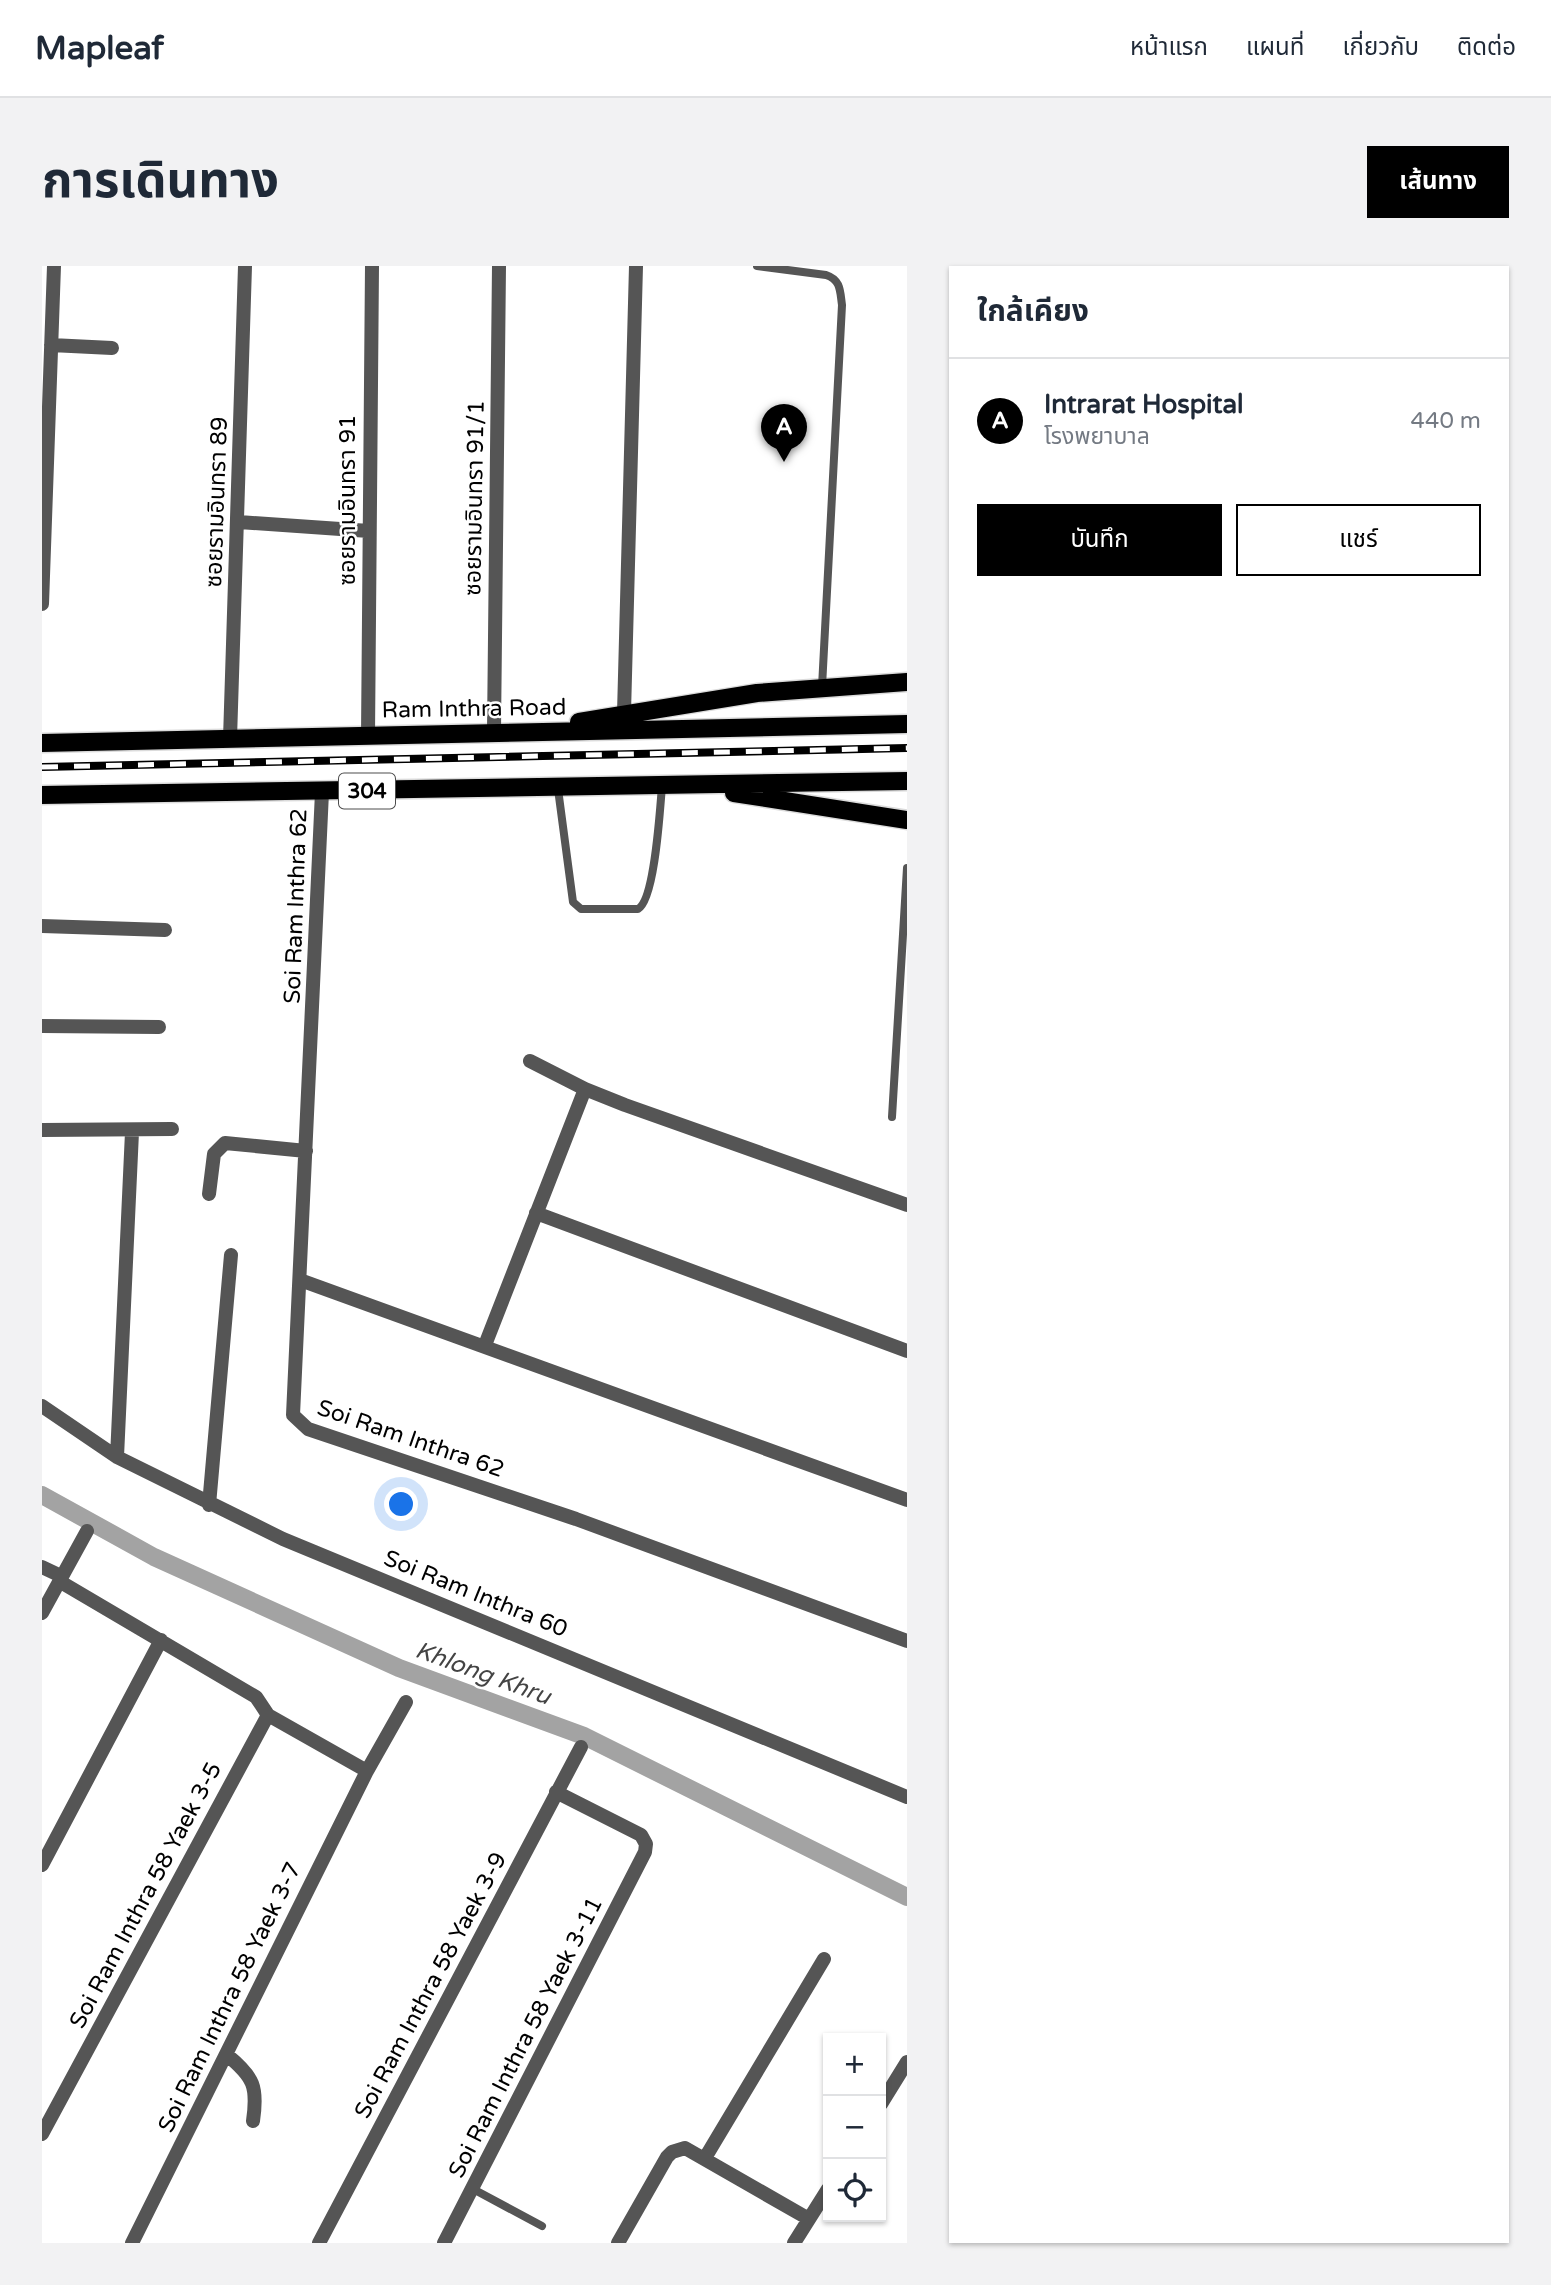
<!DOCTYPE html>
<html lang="th">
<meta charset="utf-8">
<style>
:root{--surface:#fff;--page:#f2f2f3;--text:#1f2937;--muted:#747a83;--line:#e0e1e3;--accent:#000}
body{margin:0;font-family:"Varela Round","Noto Sans Thai",sans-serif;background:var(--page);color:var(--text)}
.controls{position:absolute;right:21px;bottom:21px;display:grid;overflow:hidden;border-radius:0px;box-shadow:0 2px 5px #0004}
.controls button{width:63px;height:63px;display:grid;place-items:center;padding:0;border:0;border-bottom:2px solid var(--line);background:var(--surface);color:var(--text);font:35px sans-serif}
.you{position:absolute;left:360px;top:1239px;width:24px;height:24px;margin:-18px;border:5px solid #fff;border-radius:50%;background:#1a73e8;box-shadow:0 0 0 10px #1a73e833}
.badge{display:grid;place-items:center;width:46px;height:46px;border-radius:50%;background:var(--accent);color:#fff;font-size:23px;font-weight:700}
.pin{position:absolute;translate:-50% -58px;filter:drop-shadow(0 2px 4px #0008)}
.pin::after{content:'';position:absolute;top:37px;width:24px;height:21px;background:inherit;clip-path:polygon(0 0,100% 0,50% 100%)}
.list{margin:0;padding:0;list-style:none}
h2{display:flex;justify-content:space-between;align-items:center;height:91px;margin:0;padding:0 28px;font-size:30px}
h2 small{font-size:23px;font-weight:400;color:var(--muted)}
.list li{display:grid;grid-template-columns:46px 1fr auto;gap:21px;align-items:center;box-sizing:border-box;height:126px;padding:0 28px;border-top:2px solid var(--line)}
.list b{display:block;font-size:26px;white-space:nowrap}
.list p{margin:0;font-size:23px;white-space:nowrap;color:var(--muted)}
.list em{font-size:23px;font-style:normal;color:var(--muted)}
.actions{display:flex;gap:14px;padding:21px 28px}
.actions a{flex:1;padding:16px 0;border:2px solid var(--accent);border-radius:0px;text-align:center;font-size:24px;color:var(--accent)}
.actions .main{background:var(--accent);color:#fff}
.icon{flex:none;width:38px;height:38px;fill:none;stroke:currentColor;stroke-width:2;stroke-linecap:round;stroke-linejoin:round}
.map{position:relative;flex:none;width:865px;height:1977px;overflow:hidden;border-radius:0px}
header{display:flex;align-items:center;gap:42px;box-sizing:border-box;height:98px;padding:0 35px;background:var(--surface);border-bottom:2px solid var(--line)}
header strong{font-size:33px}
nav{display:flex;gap:38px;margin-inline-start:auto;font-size:24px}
.intro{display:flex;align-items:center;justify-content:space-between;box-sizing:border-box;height:168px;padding:0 42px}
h1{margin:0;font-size:49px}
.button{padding:18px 32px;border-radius:0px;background:var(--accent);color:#fff;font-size:24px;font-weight:700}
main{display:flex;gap:42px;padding:0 42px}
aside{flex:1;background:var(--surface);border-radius:0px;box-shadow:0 2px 5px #0004}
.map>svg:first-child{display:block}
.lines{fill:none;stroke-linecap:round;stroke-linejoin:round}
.canal{stroke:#a3a3a3;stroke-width:18}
.primary-casing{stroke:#dbdbdb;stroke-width:21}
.lane{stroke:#555;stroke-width:8}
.street{stroke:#555;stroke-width:14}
.primary{stroke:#000;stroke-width:18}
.rail-casing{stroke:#000;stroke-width:8}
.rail{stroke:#fff;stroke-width:5;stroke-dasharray:16;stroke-linecap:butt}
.labels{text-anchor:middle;stroke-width:5;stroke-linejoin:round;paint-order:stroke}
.shield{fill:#fff;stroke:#4c4c4c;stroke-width:2}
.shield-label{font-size:21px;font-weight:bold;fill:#000}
.street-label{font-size:23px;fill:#000;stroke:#fff}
.water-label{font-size:24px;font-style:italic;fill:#444;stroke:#fff}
</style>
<header>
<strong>Mapleaf</strong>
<nav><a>หน้าแรก</a><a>แผนที่</a><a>เกี่ยวกับ</a><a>ติดต่อ</a></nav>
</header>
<div class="intro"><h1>การเดินทาง</h1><a class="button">เส้นทาง</a></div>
<main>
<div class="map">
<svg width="865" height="1977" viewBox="0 0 865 1977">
<rect width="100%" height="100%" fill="#fff"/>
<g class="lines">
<!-- canal -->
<path class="canal" d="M0,1229L112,1291L357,1402L542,1470L865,1631"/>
<!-- primary casing -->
<g class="primary-casing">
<path id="primary" d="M537,456L715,427L865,416
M0,477L865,458
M692,527L865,554
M0,529L865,515"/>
</g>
<!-- lane -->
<path class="lane" d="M715,0L784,9C799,14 798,25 800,39L780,421
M516,523L531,636L539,643H596C613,634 618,542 620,520
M850,851L865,602
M431,1923L500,1960"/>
<!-- street -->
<path class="street" d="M9,79L70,82
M197,256L327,265
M0,338L12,0
M582,447L594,0
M452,465L457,0
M326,469L330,0
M188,473L203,0
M280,526L251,1149L266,1163L534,1253L865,1375
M0,660L123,664
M0,760L117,761
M488,795L543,823L583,839L865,939
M0,864L130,863
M167,928L172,888L183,877L264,885
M494,947L865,1085
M258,1014L865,1234
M443,1079L543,823
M0,1140L75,1191L241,1273L865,1531
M75,1191L90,866
M167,1239L189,989
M0,1301L19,1310
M17,1315L214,1431L226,1449L325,1505
M0,1347L45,1265
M0,1599L119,1374
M185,1789C212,1811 216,1821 211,1855
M839,1838L865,1796
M0,1868L226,1449
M663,1892L782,1693
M90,1977L325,1505L364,1436
M277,1977L539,1481
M402,1977L603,1586L604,1578L599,1569L514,1526
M576,1977L625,1891L630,1886L643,1882L767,1953
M752,1977L786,1923"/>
<!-- primary -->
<use href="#primary" class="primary"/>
<!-- rail casing -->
<g class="rail-casing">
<path id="rail" d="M0,501L865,482"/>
</g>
<!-- rail -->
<use href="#rail" class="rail"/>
</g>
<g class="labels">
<!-- shield labels -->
<rect class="shield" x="297" y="507.5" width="56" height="35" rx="5"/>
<g class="shield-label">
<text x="325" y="532">304</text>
</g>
<!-- street labels -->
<g class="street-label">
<text transform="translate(432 232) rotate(-89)" y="8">ซอยรามอินทรา 91/1</text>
<text transform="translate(305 234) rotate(-90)" y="8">ซอยรามอินทรา 91</text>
<text transform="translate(174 236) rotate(-88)" y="8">ซอยรามอินทรา 89</text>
<text transform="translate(432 442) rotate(-1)" y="8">Ram Inthra Road</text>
<text transform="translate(253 640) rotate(-88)" y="8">Soi Ram Inthra 62</text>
<text transform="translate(369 1172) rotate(19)" y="8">Soi Ram Inthra 62</text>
<text transform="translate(434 1327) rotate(22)" y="8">Soi Ram Inthra 60</text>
<text transform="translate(103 1629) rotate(-62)" y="8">Soi Ram Inthra 58 Yaek 3-5</text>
<text transform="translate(388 1719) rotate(-62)" y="8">Soi Ram Inthra 58 Yaek 3-9</text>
<text transform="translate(187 1731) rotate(-64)" y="8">Soi Ram Inthra 58 Yaek 3-7</text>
<text transform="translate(483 1771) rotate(-63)" y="8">Soi Ram Inthra 58 Yaek 3-11</text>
</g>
<!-- water labels -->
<g class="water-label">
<text transform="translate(441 1407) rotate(20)" y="8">Khlong Khru</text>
</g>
</g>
</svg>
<div class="controls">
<button>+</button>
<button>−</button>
<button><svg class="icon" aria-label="locate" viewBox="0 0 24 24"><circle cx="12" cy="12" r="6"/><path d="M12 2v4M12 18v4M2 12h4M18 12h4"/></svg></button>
</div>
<div class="you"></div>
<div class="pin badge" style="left:742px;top:196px">A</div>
</div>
<aside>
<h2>ใกล้เคียง<small></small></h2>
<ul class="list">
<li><span class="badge">A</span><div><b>Intrarat Hospital</b><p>โรงพยาบาล</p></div><em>440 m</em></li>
</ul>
<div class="actions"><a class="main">บันทึก</a><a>แชร์</a></div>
</aside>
</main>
